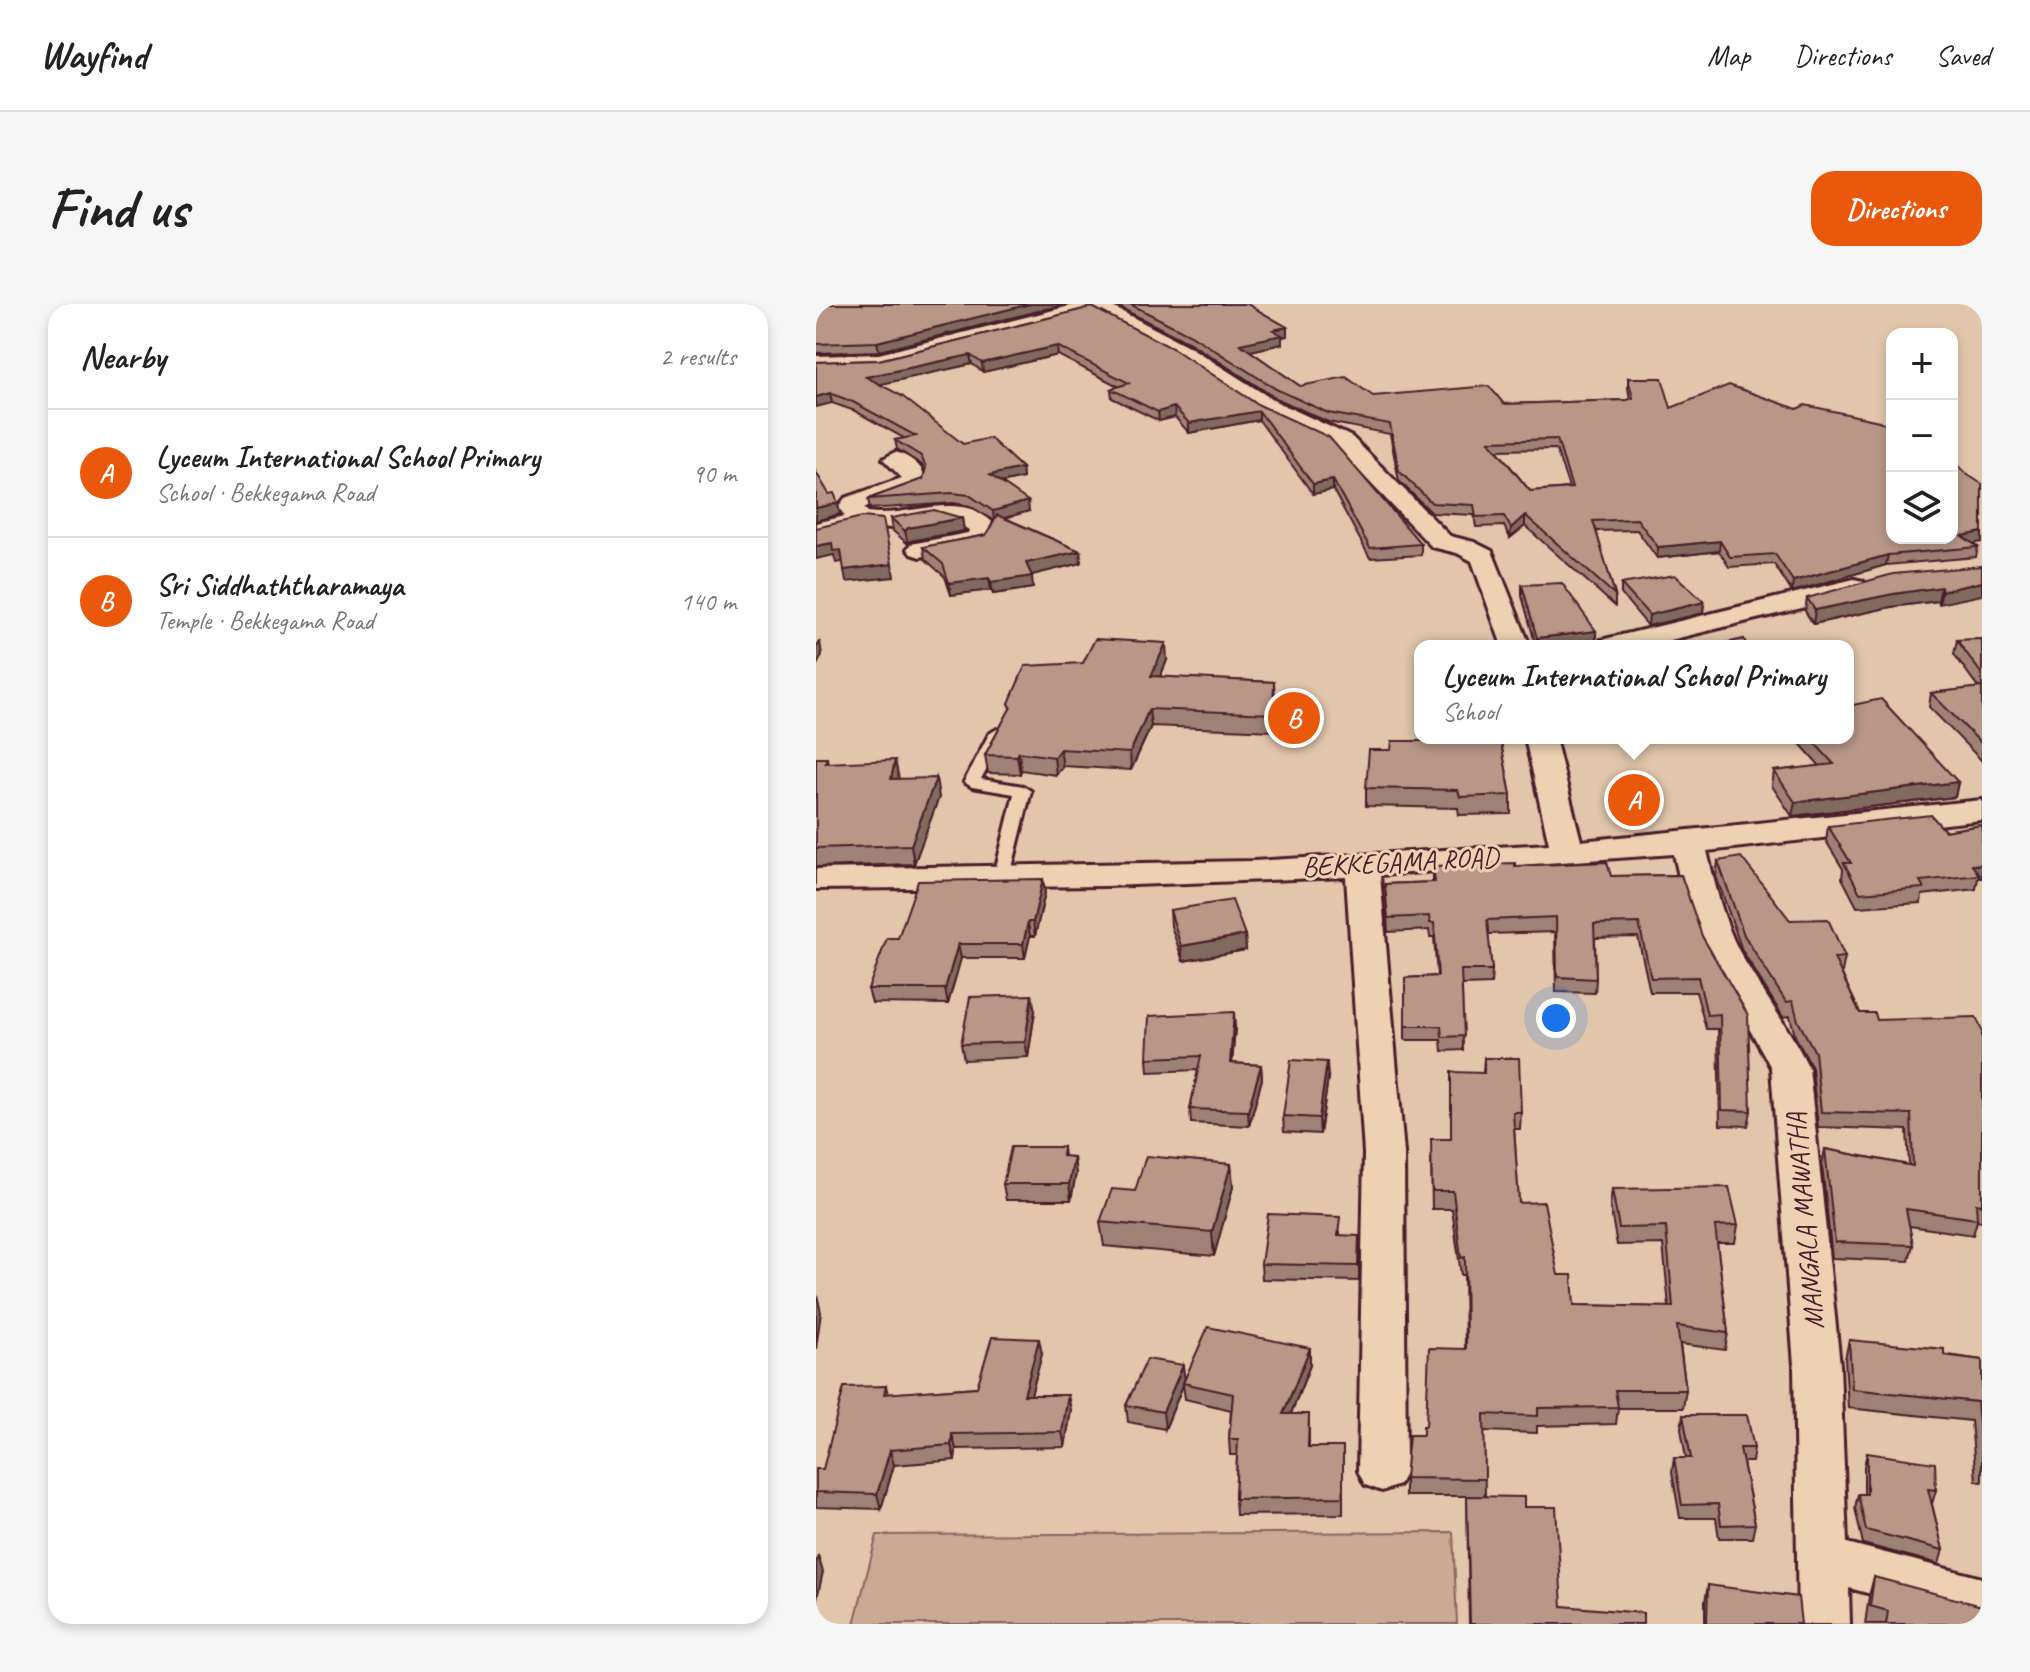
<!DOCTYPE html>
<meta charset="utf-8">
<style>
:root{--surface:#fff;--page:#f6f6f6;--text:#222;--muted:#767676;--line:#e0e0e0;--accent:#ea580c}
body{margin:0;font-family:Caveat,sans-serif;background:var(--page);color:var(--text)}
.controls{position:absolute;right:24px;top:24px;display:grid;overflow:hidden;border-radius:16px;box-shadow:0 4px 12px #0003}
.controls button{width:72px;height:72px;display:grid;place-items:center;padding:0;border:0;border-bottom:2px solid var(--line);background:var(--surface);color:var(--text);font:40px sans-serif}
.you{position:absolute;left:740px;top:714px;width:28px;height:28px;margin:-20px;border:6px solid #fff;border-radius:50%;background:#1a73e8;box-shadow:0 0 0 12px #1a73e833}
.badge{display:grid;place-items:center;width:52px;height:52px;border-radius:50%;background:var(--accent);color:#fff;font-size:26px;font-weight:700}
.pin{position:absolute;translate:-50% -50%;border:4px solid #fff;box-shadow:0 2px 8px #0006}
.popup{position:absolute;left:598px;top:336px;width:440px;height:104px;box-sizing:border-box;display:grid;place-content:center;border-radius:16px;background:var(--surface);filter:drop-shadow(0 2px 6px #0005);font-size:26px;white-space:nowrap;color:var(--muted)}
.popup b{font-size:30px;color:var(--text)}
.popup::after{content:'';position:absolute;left:50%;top:100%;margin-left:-16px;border:16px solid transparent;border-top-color:var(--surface)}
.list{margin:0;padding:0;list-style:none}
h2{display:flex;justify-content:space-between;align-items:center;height:104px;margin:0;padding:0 32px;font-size:34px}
h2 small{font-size:26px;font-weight:400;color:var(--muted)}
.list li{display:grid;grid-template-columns:52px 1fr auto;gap:24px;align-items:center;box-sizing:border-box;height:128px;padding:0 32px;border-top:2px solid var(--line)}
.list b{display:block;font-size:30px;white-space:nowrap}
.list p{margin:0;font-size:26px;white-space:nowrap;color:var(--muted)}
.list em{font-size:26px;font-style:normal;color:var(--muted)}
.icon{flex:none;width:44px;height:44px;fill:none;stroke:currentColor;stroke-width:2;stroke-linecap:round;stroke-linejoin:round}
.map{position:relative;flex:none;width:1166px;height:1320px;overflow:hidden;border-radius:24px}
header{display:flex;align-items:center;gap:48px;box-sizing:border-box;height:112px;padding:0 40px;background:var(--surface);border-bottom:2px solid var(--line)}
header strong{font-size:38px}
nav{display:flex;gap:44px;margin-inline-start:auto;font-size:28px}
.intro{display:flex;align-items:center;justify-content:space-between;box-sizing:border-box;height:192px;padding:0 48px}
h1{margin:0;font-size:56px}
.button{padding:20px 36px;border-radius:24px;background:var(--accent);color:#fff;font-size:28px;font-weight:700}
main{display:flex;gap:48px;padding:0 48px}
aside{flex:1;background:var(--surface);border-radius:24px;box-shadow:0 4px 12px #0003}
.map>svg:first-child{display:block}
.green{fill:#c9aa95;stroke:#8a6460;stroke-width:2}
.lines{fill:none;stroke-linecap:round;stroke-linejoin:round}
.service-casing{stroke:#4a1f2b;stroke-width:6}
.minor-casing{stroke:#4a1f2b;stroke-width:6}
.service{fill:#ecd1b3;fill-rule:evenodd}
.minor{fill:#ecd1b3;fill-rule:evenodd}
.wall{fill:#9e8274;stroke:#4a1f2b;stroke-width:2;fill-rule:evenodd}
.shaded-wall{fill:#816a5e;stroke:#4a1f2b;stroke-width:2}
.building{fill:#b89787;stroke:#4a1f2b;stroke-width:2;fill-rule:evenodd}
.labels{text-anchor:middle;stroke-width:6;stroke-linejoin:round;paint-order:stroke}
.street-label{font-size:28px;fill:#4a1f2b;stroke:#ecd1b3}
</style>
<header>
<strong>Wayfind</strong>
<nav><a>Map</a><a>Directions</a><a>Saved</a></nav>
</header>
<div class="intro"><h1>Find us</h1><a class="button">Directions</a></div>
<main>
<aside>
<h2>Nearby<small>2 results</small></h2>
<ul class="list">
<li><span class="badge">A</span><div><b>Lyceum International School Primary</b><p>School · Bekkegama Road</p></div><em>90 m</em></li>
<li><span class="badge">B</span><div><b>Sri Siddhaththaramaya</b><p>Temple · Bekkegama Road</p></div><em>140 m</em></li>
</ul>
</aside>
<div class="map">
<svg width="1166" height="1320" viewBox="0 0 1166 1320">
<rect width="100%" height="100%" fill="#e2c6ab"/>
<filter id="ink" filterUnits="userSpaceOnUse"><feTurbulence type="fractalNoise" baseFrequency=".0125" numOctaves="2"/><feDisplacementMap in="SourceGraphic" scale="16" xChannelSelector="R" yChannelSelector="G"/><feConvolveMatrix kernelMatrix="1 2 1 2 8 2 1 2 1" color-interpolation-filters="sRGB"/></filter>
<g filter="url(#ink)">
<!-- green -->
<path class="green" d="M637,1228L641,1320H38L61,1231Z"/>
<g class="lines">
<!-- service casing -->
<g class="service-casing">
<path id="service" d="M181,425L189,430L165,475L207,482L215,487L193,576L185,581L177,576L198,490L156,483L148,478L173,430Z"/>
</g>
<!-- minor casing -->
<g class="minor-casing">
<path id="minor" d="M262,0H299L297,3L374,43L459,97L536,133L634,232L658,238L676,247L714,342H686L656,257L641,249L616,243L520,143L443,107L360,51L277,9L64,62L0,64V52L63,50Z
M79,148C92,151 111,164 109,178L106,183L48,204L52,208C91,215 151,182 180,223L171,240L104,253L95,250L91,245L95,240L152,229L153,226L141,219L120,216L76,224L48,222L0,235V219L29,212L22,203L29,194L86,174L67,155Z
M1038,275L1047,277L1051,283L1047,289L830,342H781L785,336Z
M709,434H739L765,537L1166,496V516L891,547C899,581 907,616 923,647C945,687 973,723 993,764L1024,1061L1031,1239L1166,1274V1320L1033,1284L1034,1320H982L978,1061L955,764C935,723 906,686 887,645C872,614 865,582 858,550L564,571L588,849L590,1167L583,1181L566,1187L549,1181L542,1167L548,849L530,573L291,582L0,585V565L437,557L733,540Z"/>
</g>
<!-- service -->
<use href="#service" class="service"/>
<!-- minor -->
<use href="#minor" class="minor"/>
</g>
<!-- wall -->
<path class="wall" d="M0,0H250L63,47L0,49Z
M300,0H431L471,23V32L466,33V40L434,47L484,82L557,92L688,100L811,96L814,95L812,84V74L855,104L1158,240L1162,243L1160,253L1070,261L976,288L958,260L913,263L903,247L841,254L821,226L780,227L799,291V302L709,222L694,234L688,222L660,223L658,211L616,209L583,177L574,130L512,118L460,94L376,40L301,2ZM740,145L753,184L714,187L681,146Z
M276,3L441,100L605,240V251L554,254L517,186L497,190L443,116L373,129L359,113L343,117L296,94L295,85L302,82L242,51L167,68L156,60L63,80L147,140L206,164L207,174L185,179L213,207L189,214L264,247L265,259L215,271L217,284L177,290L175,286L135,291L129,273L109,255L107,243L170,231L178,217L154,202L137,199L54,205L52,195L107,175L109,167L106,161L81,145L79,136L88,134L39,107L16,99L0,58L63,56Z
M75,214H146L148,227L94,237L92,240L77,227Z
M1166,262L1123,300L1122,297L1075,303L997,320L989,307L991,294Z
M805,280L888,298L887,309L832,322L805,290Z
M706,281L780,327V338L746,342H720L706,292Z
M1166,335V383H1162L1138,350L1141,336Z
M351,356L344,373L458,378V427L335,422L315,466L247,462L240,471L205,466L204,470L172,469L169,451L194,405L193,399Z
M1166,383V457L1113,403L1115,389Z
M634,434H684L695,491V510L643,511L642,504L550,502V484L575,446L633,437Z
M979,434H1032L1142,478L1139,493L976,512L956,482L958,467L1004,462Z
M0,454H11L12,459L83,475L123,493L98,560L0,563Z
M1166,521V574H1162L1160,585L1106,591L1105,599L1041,603L1026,574L1027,565L1010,537L1012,522L1129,527Z
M902,557L974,616L1029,653L1026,668H1025L1044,709L1061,716L1166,726V918L1161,917L1157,931L1093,922L1097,941L1093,957L1016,954L1006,861L1009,845L1093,861L1091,826L1002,823L996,764L979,732L974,712L967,713L926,646L900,572Z
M617,562H699L795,572L865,571L935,807L932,822L904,821L902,725H890L880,688H834L822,633L779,634L780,675L779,689L740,688L739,628L672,630L676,666L675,680L646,681L647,746L626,747L625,736H589V674L621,672L618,633H614L613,626L572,628L569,580L617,578Z
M227,575L229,589L219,632H214L209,654H145L132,700L56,699L52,685L82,634Z
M354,606L429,631L430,646L367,657L355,622Z
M219,707L212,753L148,756L145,740Z
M419,723L416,759L445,761L446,775L433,822L375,819L374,805L382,766L332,768L331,754Z
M668,754L705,808L704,825H698L703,899L758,1001L853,1003L847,940L801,941L794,902L796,885L922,921L919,939H901L912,1029L909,1046L864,1040L870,1086L867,1104H802L800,1120L721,1122V1129L668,1127L669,1192L708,1203L746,1302L827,1320H653L651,1192H589V1174L610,1122L649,1045L648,971H645L636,905H616L615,852L634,835L667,769Z
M512,774L504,830L468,828L467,812Z
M247,843L248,853L260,869L255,896H190L187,880Z
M415,860L417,883L398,952L288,942L284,918L319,887Z
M524,928V932H543V977L446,975L445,960Z
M1033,1036L1166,1056V1178L1160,1177L1155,1117L1032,1104L1029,1055Z
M494,1044V1061L475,1110H493V1143H527V1210L420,1211L419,1195L421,1151H414L413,1135L415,1106L369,1095L367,1081L349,1125L312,1118L310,1101L368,1075Z
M226,1050L215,1091L255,1106L249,1143L140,1145L139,1156L78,1161L65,1205L0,1203V1165H7L70,1082L72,1090L161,1083Z
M867,1111L938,1144L936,1158H927L939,1220L936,1234H903L900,1214H864L856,1168L858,1154H870L865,1125Z
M1051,1149L1120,1186L1116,1200L1127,1246L1123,1260L1047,1240L1039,1204L1042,1190H1048V1162Z
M1058,1273L1166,1320H1049L1053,1292Z
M892,1281L985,1320H889V1297Z"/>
<!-- shaded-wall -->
<path class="shaded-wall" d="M214,0H250L63,47L61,38Z
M471,23V32L466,33V40L425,49L424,40L457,26Z
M241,42L242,51L167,68L166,59Z
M154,51L156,60L52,83L50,73Z
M14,89L16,99L0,103V93Z
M358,103L359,113L343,117L342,108Z
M443,107V116L373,129V119Z
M206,164L207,174L175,181L174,171Z
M517,176V186L497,190V180Z
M212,197L213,207L178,217L177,207Z
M22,199L24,210L0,217V204Z
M709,211V222L694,234L695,224Z
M146,214L148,227L94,237L92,240L89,227L92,224Z
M1166,228V238L1144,243L1146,232Z
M904,237L903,247L841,254L842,243Z
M16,239L25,246L27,258L20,259L18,251L0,255V242Z
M264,247L265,259L212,272L210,259Z
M1072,251L1070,261L976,288L977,277Z
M76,260L78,273L30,278L28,266Z
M216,272L217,284L177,290L175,278Z
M173,274L175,286L135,291L133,279Z
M1166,278V291L1123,300L1126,287Z
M1125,283L1122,297L1075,303L997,320L999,306L1077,290Z
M888,298L887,309L832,322L833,311Z
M780,327V338L746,342H721V334Z
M4,338L6,351L0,363V344Z
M350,339L351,356L337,390L335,372Z
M458,378L459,395L458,427L457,410Z
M333,405L335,422L315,466L314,449Z
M244,445L247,462L240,471L238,453Z
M203,448L205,466L204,470L201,452Z
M79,456L83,475H75Z
M120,474L123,493L98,560L95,541Z
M1142,478L1139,493L976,512L979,498Z
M1166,560V574H1163V571L1156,561Z
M227,575L229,589L219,632L217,618Z
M212,618L214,632L209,654L207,640Z
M429,631L430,646L367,657L365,642Z
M142,640L145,654L132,700L129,685Z
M216,691L219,707L212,753L209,738Z
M418,708L419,723L415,774L414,759Z
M511,758L512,774L504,830L503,814Z
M445,761L446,775L433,822L432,807Z
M258,853L260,869L255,896L253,880Z
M415,860L417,883L398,952L396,928Z
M1,991L5,1008L0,1045V996Z
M223,1035L226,1050L211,1106L208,1091Z
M494,1044V1061L468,1127L467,1110Z
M367,1061L369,1078L367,1079V1081L349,1125L347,1108Z
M252,1091L255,1106L249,1143L246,1128Z
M136,1130L140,1145L139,1156L135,1141Z
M74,1146L78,1161L65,1205L61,1190Z
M2,1251L7,1268L0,1299V1260Z"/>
<!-- building -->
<path class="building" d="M0,0H214L61,38L0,40Z
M314,0H431L471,23L457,26L466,31L424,40L484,82L530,73L557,92L673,82L688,100L811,96L817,94L812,74H846L855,104L913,81L981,105L989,101L1063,117L1076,124V234H1136V156L1149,169L1166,180V228L1146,232L1162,243L1072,251L977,277L959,250L914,253L904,237L842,243L821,215L777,217L799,291L709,211L695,224L688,212L660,213L658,201L616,199L583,167L574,120L512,109L460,85L375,31ZM741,135L756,184L714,187L673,137Z
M276,3L358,45L441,100L513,133L605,240L554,244L517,176L497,180L443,107L373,119L358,103L342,108L295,85L313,79L241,42L166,59L154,51L50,73L86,92L147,140L174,134L206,164L174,171L212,197L177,207L153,191L136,189L52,195L107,175L110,163L105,152L79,136L100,132L37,98L14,89L0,93V58L63,56Z
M0,168L13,190L18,189L22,199L0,204Z
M118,206L146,214L92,224L89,227L75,214Z
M181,211L264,247L210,259L216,272L175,278L173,274L133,279L127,260L107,243L170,231Z
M46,213L67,215L76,260L28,266L25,246L17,247L16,239L0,242V224Z
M1166,262V278L1126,287L1125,283L1077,290L999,306L991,294L1077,270Z
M859,271L888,298L833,311L805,280Z
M746,279L780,327L721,334L706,281Z
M279,335L350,339L335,372L458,378L457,410L333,405L314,449L244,445L238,453L203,448L201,452L169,451L195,403L193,399L209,362L267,359Z
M928,335L931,342H897Z
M1166,335V369H1165L1141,336Z
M1166,383V440L1115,389Z
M1065,395L1142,478L979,498L958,467L1018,460L994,434H1032V402Z
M634,434H684L695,491L644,493L642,486L550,484L553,446H575L576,437H635Z
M0,454H11L9,459L79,456L75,475L120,474L95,541L0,544Z
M1115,511L1129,527L1166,521V560L1156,561L1163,571L1104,577L1108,584L1044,589L1028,559H1035L1012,522Z
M925,553L974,616L1012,615L1029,653L1018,654L1044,709H1059L1061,716L1160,713L1166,726V901L1160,900L1161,915L1090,905L1097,941L1019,938L1009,845L1097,862L1095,810L1005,808L999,748L982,717L977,697L970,698L928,631L902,557Z
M791,558L795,572L865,571L886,632L932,711L935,807L906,806L904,710L891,711L882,673L835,674L823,619L778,620L780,675L741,673L740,613L671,616L676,666H645L648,732L626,733L625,722H589V674L622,672L618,619H614L613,612L572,614L569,580L619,578L617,562L699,559V562Z
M227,575L217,618H212L207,640H142L129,685H52L71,634H82L102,577Z
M416,596L429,631L365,642L354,606Z
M216,691L209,738L145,740L154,693Z
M418,708L414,759L445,761L432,807L374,805L385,752L331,754L333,712Z
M668,754H703L705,808H697L703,899L728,898L742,971H756L758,1001L857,1003L850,923L803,924L796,885L913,883L922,921L899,922L912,1029L861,1022L870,1086H799L802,1103L722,1104V1112L668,1110L669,1175L589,1174L593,1131H607V1122H610L613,1044L650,1045L649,953L645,954L637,887H616L615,835H635V768L668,769Z
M475,756L511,758L503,814L467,812Z
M195,843H247L246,852L258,853L253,880H187Z
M330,852L415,860L396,928L284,918L296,885L319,887Z
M452,910L524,913L522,931L543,932L542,962L445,960Z
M392,1023L494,1044L467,1110H493L492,1143H527V1193L419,1195L422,1135H413L417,1090L367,1079Z
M176,1033L223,1035L208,1091H252L246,1128L136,1130L135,1141L74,1146L61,1190L0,1188V1165H7L28,1083L70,1082L68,1090L161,1083Z
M1033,1036L1128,1045V1051L1166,1056V1153L1161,1098L1036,1085Z
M331,1055L367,1061L347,1108L310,1101Z
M867,1111H931L938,1144H924L939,1220L905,1221L902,1200L866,1201L858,1154H875Z
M1051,1149L1119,1159L1120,1186L1112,1185L1127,1246L1050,1226L1042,1190H1051Z
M651,1192L708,1193V1203H740L746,1302L827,1309V1320H654Z
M1058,1273L1166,1302V1320H1070L1072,1307L1054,1302Z
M892,1281L982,1293L985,1320H891Z"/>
</g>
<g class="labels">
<!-- street labels -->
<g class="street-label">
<text transform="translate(584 557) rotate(-3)" y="10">BEKKEGAMA ROAD</text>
<text transform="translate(988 917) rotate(-95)" y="10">MANGALA MAWATHA</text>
</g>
</g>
</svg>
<div class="controls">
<button>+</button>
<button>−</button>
<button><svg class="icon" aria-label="layers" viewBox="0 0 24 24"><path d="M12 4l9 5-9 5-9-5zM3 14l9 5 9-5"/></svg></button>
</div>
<div class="you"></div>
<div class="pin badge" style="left:818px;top:496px">A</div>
<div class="popup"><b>Lyceum International School Primary</b>School</div>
<div class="pin badge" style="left:478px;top:414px">B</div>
</div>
</main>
